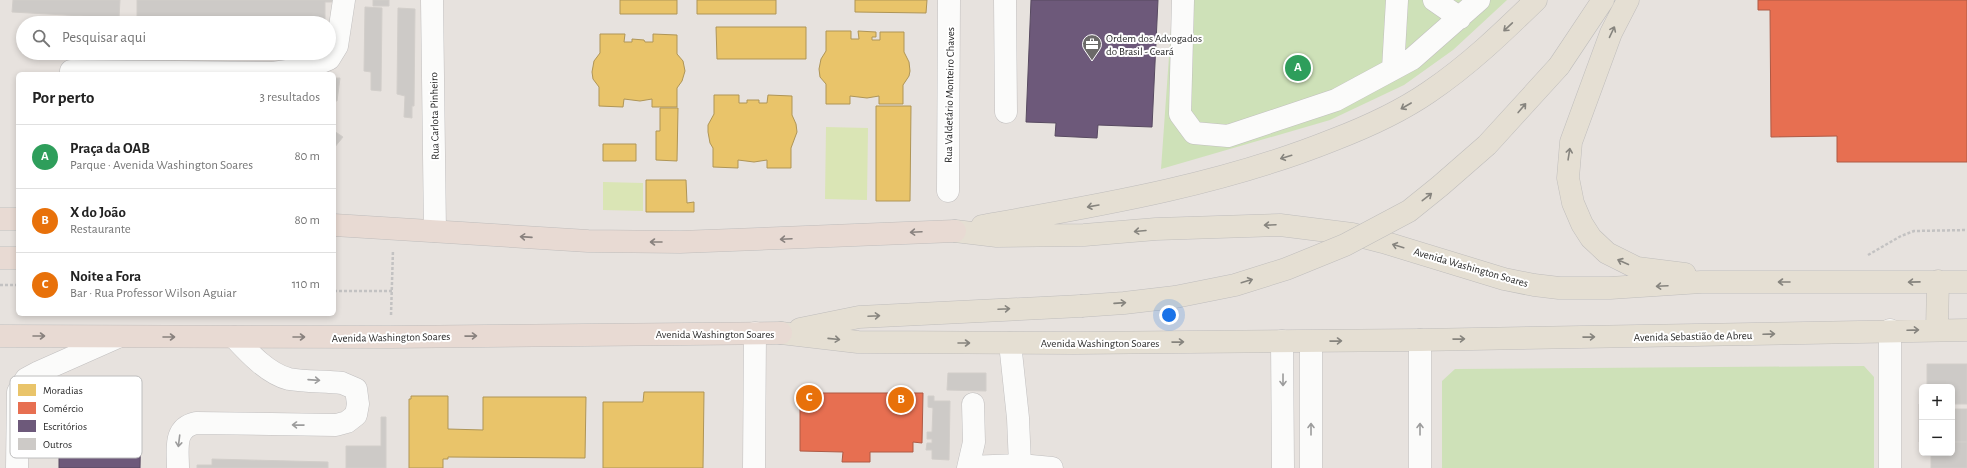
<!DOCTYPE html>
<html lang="pt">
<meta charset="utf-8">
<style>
:root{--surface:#fff;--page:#f2f2f2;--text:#222;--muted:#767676;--line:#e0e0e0;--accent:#d93025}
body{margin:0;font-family:"Alegreya Sans",sans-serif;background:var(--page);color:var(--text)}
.controls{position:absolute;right:12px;bottom:12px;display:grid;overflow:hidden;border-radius:6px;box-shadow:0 2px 6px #0003}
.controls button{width:36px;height:36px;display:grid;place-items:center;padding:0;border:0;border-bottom:1px solid var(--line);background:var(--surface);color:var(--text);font:20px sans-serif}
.you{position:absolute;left:1169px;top:315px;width:14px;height:14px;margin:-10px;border:3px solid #fff;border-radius:50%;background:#1a73e8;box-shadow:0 0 0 6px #1a73e833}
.badge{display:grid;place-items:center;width:26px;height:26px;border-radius:50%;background:var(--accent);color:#fff;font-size:13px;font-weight:700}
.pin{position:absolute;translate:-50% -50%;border:2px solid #fff;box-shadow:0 1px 4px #0006}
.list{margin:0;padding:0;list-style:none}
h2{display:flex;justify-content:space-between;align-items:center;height:52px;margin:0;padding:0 16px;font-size:17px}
h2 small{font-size:13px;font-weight:400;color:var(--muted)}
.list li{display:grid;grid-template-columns:26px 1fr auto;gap:12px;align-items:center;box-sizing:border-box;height:64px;padding:0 16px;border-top:1px solid var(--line)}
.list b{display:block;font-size:15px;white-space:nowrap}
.list p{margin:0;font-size:13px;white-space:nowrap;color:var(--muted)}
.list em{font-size:13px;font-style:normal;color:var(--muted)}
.icon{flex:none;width:22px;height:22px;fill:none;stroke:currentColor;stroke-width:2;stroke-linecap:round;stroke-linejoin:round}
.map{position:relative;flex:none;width:1967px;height:468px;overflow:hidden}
.search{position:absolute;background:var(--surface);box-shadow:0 2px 6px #0003;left:16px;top:16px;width:320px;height:44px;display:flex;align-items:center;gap:10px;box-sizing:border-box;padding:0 14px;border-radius:22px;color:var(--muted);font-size:15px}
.panel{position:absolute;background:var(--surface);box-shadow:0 2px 6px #0003;left:16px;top:72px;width:320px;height:244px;border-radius:6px}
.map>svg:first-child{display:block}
.green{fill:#cee1b8}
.pitch{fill:#dae5b5}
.homes{fill:#e9c46a;stroke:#af9556}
.shops{fill:#e76f51;stroke:#ae5a45}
.offices{fill:#6d597a;stroke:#584a61}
.building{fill:#cdcac7;stroke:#d2ceca}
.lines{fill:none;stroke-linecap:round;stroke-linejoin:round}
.minor-casing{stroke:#c1bfbf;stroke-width:23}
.major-casing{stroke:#bfbdbc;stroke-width:23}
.highway-casing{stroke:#bfbdbc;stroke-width:23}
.path{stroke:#c3c2c2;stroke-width:2.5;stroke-dasharray:3 2;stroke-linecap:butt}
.minor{stroke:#fbfbfa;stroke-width:22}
.major{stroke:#e5dfd3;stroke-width:22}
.highway{stroke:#e8dad3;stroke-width:22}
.major-bridge-casing{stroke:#bfbdbc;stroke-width:23;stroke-linecap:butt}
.major-bridge{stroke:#e5dfd3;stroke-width:22}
.oneway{stroke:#86847e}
.oneway2{stroke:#88817e}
.oneway3{stroke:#9c9c9c}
.labels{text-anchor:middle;stroke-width:4;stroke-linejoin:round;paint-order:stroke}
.poi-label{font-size:11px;fill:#282828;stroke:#fff;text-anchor:start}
.street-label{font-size:11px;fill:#282828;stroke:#fff}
.key{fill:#fff;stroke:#bebebe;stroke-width:1}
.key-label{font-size:11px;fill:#282828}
</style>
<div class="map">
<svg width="1967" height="468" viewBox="0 0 1967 468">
<rect width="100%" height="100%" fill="#e7e2de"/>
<!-- green -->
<path class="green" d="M1173,0H1507L1453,50L1404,85L1330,120L1161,169Z
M1864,366L1874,377V468H1442V381L1455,369Z"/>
<!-- pitch -->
<path class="pitch" d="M826,127L868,128L867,200L825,199Z
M603,182L643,183V211L603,210Z"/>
<!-- homes -->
<path class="homes" d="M620,0H677V14H620Z
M697,0H776V14H697Z
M855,0H927L926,13L855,12Z
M716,27H806V59H717Z
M826,31H851V39H859L858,31L876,32V37H872V40H880V32H904V52L909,62L910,71L909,76L903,85V104H879V96L867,98L850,96V104H826V84L820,77L819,69L821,59L826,51Z
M600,34H625L624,42H632V39L644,40L645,42H653V34L677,35V54L683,61L685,71L682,81L677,88V107H652V99L640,101L624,99L623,107L599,106V87L593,79L592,72L594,61L600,53Z
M714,95H739V103H747V100H759V103H767L768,95L792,96V115L796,124L797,132L791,148V168H767V160L754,162L738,160V168L713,167V148L710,143L708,132V125L714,114Z
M876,106H911L910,201H876Z
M660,108H678L677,161L656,160V131H660Z
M603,144H636V161H603Z
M646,180H686L687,203L694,202V212H646Z
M644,392H704L703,468H603V402H643Z
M411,396H448V429L483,430V397H586L585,458L448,457V459H443V468H409V399H411Z"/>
<!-- shops -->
<path class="shops" d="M1758,0H1967V162H1837V136L1771,137L1770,10H1758Z
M800,393H923L922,443L913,442V452H870V462H842L843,452L800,451Z"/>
<!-- offices -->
<path class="offices" d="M1031,0H1158L1152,127L1098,125L1097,138L1055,136L1056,123L1026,122Z
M59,411L141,412L140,468H59Z"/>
<!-- building -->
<path class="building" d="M13,0H120L119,18L12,12Z
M137,0H341V2H325V23H137Z
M373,0H389V6H373Z
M365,7L382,8L381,91L371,90V72L364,71Z
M398,8L415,9L414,106H412V118L404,117L405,96L397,94Z
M77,18L103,19L102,23H76Z
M334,78H340L337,101H334Z
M334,131L343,137L334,148Z
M1927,364H1967V404H1954L1952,387H1927Z
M948,373H986V391L947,390Z
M928,396H934V401H950L949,460L932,459V450H926L927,443H932V439H927V432H932L933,408L928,407Z
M1919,404H1922V442H1919Z
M1952,409H1967V442H1952Z
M381,417H386V468H346V446H381Z
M1952,442H1967V468H1931V453H1952Z
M212,459L328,462V468H197V465H212Z"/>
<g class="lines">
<!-- minor casing -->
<g class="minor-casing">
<path id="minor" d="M432,0L435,231
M1005,0L1006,112
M1183,0L1180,114L1194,133L1228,136L1336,100L1412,59L1479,0
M1434,0L1460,18
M1393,69L1397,0
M71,71L273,73L308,68L329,59L337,46L344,0
M948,191L949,0
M1282,341L1283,468
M1311,342V468
M1010,343L1018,418L1020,465L1052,468
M969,467L1020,465
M17,468L18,392L26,379L39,372L118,337
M178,468C178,449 173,428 196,423L336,425L347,422L356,415L358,404L356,389L342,383C325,381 306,382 289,379C268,374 248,352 234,337
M754,468L755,333
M968,468L974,442L973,404
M1420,468V340
M1890,468V330"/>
</g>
<!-- major casing -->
<g class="major-casing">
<path id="major" d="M1628,0L1611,33L1571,142L1568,178L1573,203L1582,224L1591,238L1607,253L1637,268L1685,274
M1559,66L1603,0
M982,226C1101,205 1221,185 1333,140C1367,127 1400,112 1429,92C1469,65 1502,33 1536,0
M955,231L997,236L1084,235L1156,229L1280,225L1352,234L1383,242L1504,279L1534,285L1559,288H1610L1701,282H1967
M800,329L859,317L1081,306
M1937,329L1938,281
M781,333L858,342L1075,343L1420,340L1967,330"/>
</g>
<!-- highway casing -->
<g class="highway-casing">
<path id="highway" d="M0,219H18
M334,225L588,241L680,242L955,231
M0,258H18
M0,336L390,337L781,333"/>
</g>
<!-- path -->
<path class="path" d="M1868,255L1901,236L1914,231L1967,230
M0,285H18
M334,291H392
M391,315L393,250"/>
<!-- minor -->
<use href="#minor" class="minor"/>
<!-- major -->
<use href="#major" class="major"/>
<!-- highway -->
<use href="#highway" class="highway"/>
<!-- major-bridge casing -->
<g class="major-bridge-casing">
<path id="major-bridge" d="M1081,306L1124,303L1175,297L1235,285L1286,269L1345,245L1409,211L1440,186L1487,145L1559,66"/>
</g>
<!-- major-bridge -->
<use href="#major-bridge" class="major-bridge"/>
</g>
<!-- one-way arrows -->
<defs><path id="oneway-shaft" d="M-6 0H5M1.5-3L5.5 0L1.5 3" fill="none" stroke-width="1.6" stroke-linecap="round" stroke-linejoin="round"/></defs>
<g class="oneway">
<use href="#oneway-shaft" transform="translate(1508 27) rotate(137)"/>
<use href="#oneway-shaft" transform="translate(1612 32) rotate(-65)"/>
<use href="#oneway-shaft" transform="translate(1406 106) rotate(150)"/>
<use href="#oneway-shaft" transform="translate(1522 108) rotate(-50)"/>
<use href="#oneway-shaft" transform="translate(1569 154) rotate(-81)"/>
<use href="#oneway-shaft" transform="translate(1286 157) rotate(163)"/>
<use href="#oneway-shaft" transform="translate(1427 197) rotate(-38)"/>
<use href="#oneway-shaft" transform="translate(1093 206) rotate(170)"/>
<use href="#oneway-shaft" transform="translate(1270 225) rotate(178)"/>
<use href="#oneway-shaft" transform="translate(1140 231) rotate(175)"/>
<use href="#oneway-shaft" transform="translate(1398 246) rotate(-163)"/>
<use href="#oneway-shaft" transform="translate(1623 262) rotate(-156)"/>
<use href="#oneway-shaft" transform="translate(1247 281) rotate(-17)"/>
<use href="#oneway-shaft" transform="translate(1784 282) rotate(180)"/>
<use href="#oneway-shaft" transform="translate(1914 282) rotate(179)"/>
<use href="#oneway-shaft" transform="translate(1662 286) rotate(177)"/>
<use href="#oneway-shaft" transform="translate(1120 303) rotate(-4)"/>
<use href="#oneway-shaft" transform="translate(1004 309) rotate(-3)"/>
<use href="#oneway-shaft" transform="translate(874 316) rotate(-3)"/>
<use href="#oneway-shaft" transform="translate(1913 330) rotate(-2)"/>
<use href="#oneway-shaft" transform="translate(1769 334) rotate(-2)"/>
<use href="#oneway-shaft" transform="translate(1589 337) rotate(-1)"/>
<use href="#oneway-shaft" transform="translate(834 339) rotate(6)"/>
<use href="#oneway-shaft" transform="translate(1459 339) rotate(-1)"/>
<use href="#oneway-shaft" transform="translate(1336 341) rotate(-1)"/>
<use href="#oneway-shaft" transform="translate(1178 342) rotate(-1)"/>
<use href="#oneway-shaft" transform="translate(964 343)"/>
</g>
<g class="oneway2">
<use href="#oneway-shaft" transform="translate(916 232) rotate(177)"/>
<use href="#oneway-shaft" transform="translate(526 237) rotate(-176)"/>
<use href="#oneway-shaft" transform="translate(786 239) rotate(177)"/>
<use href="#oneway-shaft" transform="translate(656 242) rotate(-180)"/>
<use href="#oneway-shaft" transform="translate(39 336)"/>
<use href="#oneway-shaft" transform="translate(471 336) rotate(-1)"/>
<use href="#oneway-shaft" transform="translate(169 337)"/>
<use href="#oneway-shaft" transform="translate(299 337)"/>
</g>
<g class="oneway3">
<use href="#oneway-shaft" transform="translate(314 380) rotate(4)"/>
<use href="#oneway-shaft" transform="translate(1283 380) rotate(90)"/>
<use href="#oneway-shaft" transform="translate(298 425) rotate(-179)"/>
<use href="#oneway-shaft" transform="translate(1311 429) rotate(-90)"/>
<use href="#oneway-shaft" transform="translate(1420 429) rotate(-90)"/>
<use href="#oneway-shaft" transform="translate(179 441) rotate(97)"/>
</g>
<!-- icons -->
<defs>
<g id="office-pin" transform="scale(1)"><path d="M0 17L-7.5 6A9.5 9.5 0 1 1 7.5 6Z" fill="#6b6968" stroke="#fff"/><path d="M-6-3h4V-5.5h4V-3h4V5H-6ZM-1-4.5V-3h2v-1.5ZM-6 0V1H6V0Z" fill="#fff"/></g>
</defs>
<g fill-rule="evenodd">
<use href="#office-pin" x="1092" y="44"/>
</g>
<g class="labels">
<!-- poi labels -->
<g class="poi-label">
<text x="1106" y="42">Ordem dos Advogados<tspan x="1106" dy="13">do Brasil - Ceará</tspan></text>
</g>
<!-- street labels -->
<g class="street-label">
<text transform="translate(949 95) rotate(-89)" y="4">Rua Valdetário Monteiro Chaves</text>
<text transform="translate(434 116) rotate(-91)" y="4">Rua Carlota Pinheiro</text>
<text transform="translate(1471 267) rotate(16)" y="4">Avenida Washington Soares</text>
<text x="715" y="338">Avenida Washington Soares</text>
<text transform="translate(1693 336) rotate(-1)" y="4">Avenida Sebastião de Abreu</text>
<text transform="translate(391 337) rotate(-1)" y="4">Avenida Washington Soares</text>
<text x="1100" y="347">Avenida Washington Soares</text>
</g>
</g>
<!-- legend -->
<rect x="10" y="376" width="132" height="82" rx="6" class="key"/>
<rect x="18" y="384" width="18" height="12" fill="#e9c46a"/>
<rect x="18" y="402" width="18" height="12" fill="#e76f51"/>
<rect x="18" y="420" width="18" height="12" fill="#6d597a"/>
<rect x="18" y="438" width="18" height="12" fill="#cdcac7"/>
<g class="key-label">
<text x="43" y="394">Moradias</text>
<text x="43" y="412">Comércio</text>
<text x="43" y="430">Escritórios</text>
<text x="43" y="448">Outros</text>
</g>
</svg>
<div class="controls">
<button>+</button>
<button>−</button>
</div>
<div class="you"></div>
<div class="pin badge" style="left:1298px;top:68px;background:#2e9e5b">A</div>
<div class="pin badge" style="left:901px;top:400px;background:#e8710a">B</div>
<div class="pin badge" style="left:809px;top:398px;background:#e8710a">C</div>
<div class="search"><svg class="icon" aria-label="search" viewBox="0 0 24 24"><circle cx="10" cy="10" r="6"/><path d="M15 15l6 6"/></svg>Pesquisar aqui</div>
<section class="panel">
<h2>Por perto<small>3 resultados</small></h2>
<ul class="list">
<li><span class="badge" style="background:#2e9e5b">A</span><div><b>Praça da OAB</b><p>Parque · Avenida Washington Soares</p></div><em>80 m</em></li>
<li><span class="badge" style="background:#e8710a">B</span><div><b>X do João</b><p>Restaurante</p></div><em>80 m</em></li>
<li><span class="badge" style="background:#e8710a">C</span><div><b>Noite a Fora</b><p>Bar · Rua Professor Wilson Aguiar</p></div><em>110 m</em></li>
</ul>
</section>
</div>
